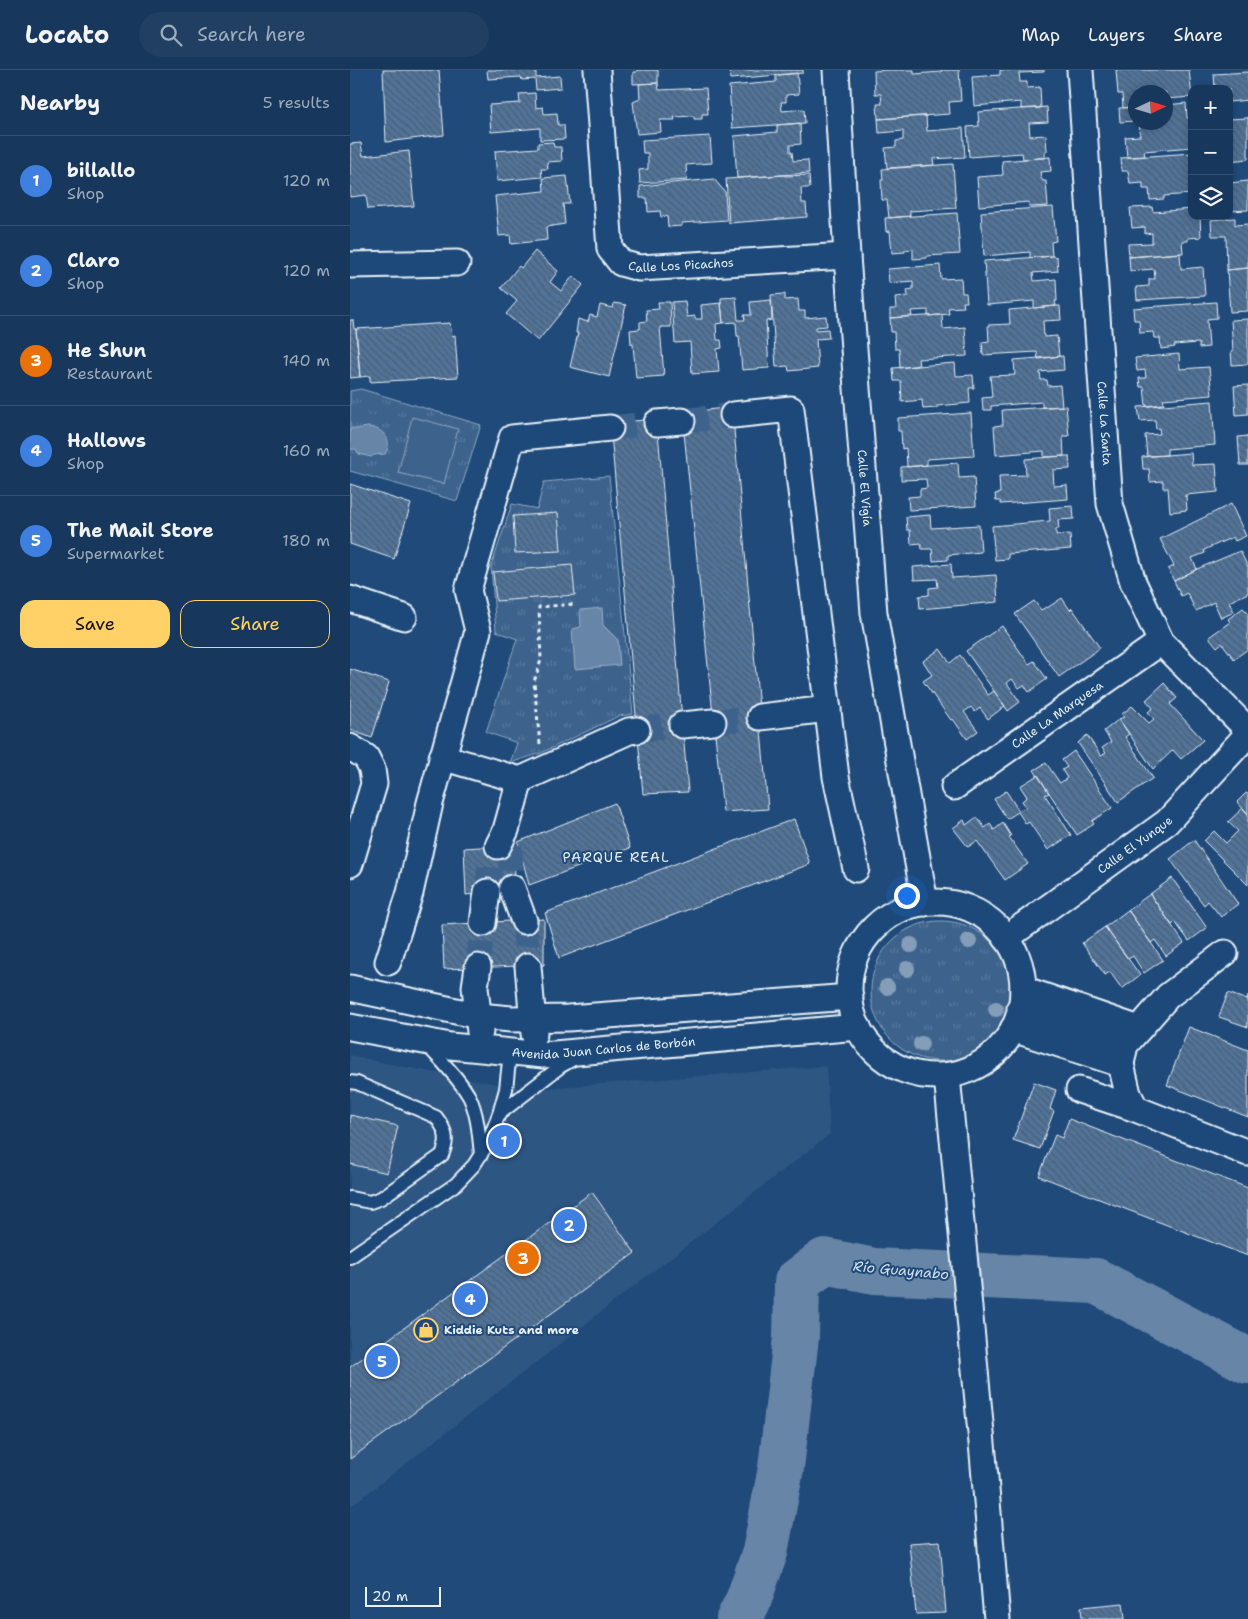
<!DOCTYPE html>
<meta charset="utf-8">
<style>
:root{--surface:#17385c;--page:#203f62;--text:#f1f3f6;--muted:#9eacbb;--line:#365272;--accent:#ffd166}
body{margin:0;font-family:"Shantell Sans",sans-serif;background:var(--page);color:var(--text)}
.controls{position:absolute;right:15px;top:15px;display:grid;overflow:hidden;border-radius:10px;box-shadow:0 2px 8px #0003}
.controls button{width:45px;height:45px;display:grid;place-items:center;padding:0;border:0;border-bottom:1px solid var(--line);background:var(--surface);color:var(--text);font:25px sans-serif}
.compass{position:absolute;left:778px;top:15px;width:45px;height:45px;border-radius:50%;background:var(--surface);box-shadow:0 2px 8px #0003;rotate:86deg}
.scale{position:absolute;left:15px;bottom:12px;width:76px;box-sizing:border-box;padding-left:5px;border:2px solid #e8f1f8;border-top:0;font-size:14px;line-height:18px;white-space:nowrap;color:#e8f1f8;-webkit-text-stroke:4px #1f4a7a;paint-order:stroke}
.you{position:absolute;left:556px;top:825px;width:18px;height:18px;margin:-12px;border:4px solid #fff;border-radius:50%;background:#1a73e8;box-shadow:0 0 0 8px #1a73e833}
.badge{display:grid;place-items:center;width:32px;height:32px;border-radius:50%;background:var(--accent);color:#fff;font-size:16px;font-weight:700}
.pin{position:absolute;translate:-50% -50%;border:2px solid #fff;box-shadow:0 1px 5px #0006}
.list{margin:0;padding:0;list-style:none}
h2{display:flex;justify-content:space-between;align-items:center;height:65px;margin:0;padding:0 20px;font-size:21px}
h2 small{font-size:16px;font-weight:400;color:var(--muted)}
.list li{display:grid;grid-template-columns:32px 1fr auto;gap:15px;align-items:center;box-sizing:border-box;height:90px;padding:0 20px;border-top:1px solid var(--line)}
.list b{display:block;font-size:19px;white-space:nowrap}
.list p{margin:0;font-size:16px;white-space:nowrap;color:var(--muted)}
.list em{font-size:16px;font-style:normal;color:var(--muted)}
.actions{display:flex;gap:10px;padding:15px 20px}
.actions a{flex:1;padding:11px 0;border:1px solid var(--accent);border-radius:15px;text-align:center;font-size:18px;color:var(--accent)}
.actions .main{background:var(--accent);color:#111}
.icon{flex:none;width:28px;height:28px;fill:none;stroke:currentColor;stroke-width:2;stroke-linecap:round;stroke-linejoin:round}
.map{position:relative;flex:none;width:898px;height:1549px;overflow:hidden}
header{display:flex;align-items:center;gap:30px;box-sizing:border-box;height:70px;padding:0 25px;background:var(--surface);border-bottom:1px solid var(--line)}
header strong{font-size:24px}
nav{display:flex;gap:28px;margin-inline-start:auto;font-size:18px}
.search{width:350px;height:45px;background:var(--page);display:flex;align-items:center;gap:12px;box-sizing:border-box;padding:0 18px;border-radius:28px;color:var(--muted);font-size:19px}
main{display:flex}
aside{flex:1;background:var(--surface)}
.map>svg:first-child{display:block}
.built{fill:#2e5683}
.grass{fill:url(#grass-tufts);stroke:#92aac2}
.garden{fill:#3c628c;stroke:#92aac2}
.water{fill:#6685a7;stroke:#9ab0c7}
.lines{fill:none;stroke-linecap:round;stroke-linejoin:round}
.river{stroke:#6685a7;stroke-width:46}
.building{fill:url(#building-back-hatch);stroke:#e8f1f8}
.street-tunnel{stroke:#3d638d;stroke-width:25;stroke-dasharray:25 12;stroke-linecap:butt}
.lane-casing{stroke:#e8f1f8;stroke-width:16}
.street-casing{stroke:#e8f1f8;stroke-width:29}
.path{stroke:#e8f1f8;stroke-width:3;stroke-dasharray:4 4;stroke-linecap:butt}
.lane{stroke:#1f4a7a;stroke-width:12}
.street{stroke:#1f4a7a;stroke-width:25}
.tree{fill:#849eb9}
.labels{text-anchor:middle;stroke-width:4;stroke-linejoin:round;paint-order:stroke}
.street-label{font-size:12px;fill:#e8f1f8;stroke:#1f4a7a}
.poi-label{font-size:12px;font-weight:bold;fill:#e8f1f8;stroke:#1f4a7a;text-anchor:start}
.neighbourhood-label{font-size:14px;letter-spacing:1px;fill:#e8f1f8;stroke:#1f4a7a}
.water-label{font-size:14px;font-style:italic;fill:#d4e1ec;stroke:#1f4a7a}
</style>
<header>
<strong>Locato</strong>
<div class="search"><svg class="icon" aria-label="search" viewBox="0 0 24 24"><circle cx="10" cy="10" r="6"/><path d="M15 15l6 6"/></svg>Search here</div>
<nav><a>Map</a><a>Layers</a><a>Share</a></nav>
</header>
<main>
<aside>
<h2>Nearby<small>5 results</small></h2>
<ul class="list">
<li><span class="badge" style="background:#3f7fe0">1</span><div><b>billallo</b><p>Shop</p></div><em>120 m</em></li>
<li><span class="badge" style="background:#3f7fe0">2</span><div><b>Claro</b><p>Shop</p></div><em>120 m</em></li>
<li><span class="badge" style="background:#e8710a">3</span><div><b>He Shun</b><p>Restaurant</p></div><em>140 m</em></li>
<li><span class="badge" style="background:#3f7fe0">4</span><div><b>Hallows</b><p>Shop</p></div><em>160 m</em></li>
<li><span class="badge" style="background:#3f7fe0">5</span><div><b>The Mail Store</b><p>Supermarket</p></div><em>180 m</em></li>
</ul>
<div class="actions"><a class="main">Save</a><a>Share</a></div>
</aside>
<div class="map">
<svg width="898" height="1549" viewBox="0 0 898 1549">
<defs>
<pattern id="grass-tufts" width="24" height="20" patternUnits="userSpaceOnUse" patternTransform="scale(1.25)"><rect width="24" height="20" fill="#3c628c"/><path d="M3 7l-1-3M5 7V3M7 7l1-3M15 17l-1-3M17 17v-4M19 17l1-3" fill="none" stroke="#58799d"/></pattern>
<pattern id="building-back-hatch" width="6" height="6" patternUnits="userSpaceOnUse" patternTransform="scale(1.25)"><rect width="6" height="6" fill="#517399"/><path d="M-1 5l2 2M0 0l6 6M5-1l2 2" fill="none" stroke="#4c5e72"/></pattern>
</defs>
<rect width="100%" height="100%" fill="#1f4a7a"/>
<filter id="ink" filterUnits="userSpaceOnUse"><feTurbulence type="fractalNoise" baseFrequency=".02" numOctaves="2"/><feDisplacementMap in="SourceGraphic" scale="10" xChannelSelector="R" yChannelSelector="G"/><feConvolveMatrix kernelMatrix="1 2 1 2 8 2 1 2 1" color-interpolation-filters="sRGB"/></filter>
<g filter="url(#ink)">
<!-- built -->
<path class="built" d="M0,985L39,994L169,1018H197L476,996L480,1064L0,1437Z"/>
<!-- grass -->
<path class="grass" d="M11,319L131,355L107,431L0,401V321Z
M259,406L283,644L269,646L191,683L160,693L167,673L136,662L167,569L146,561L141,497L162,434L187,439L194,412Z
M521 921a70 70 0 1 1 140 0a70 70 0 1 1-140 0Z"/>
<!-- garden -->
<path class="garden" d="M62,347L108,359L94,414L48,403Z"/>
<!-- water -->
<path class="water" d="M18,357C33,358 44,370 35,384L24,385L21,387L9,384L6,379H2L0,381V358L7,359Z
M252,538L253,555L268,570L270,595L225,599L222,559L231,557L230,540Z"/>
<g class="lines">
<!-- river -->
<path class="river" d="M389,1549L398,1531L415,1482L431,1398L446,1267L447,1212L475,1191L524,1201L746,1211L898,1291"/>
</g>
<!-- building -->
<path class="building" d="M33,0H89L94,65L36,72Z
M137,0H186V8L210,6L211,18L186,20L185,9L172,10L171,7L138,9Z
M287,0H308V13L283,14V2H287Z
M379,0H453V3L380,9Z
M537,0H564V4L591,2V0H609L611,31L599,32L600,44L528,49L527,34H532L531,24H525L524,1Z
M650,0H694V2L669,3L670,12H677V18L690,17L691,38L671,39V32L624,36L622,7L650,5Z
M766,0H839L842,27L816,29V22H786V37L773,38L772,24H768Z
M898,2V30L879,32V19H865L864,4Z
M447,3L449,24L436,25V32H431L432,41L454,39L455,53L382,58L379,16L426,12V5Z
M308,13L309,20L356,18L358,44H352V49H344V46L324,47L325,50H310L311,62L287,64L283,32L290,29L289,14Z
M185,23L186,38L193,37L194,44L207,43L208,55H214L215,69L190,70V58L141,62L139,35L170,33L169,24Z
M836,33L837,48H842V77L794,81L795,86L777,87L775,67L790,66L789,52H816V35Z
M697,37L698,52L679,53L680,66L696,65L697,81L695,82V88L673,89L672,83L619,87L617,57L629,56L628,42Z
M786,37V51L770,52L769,38Z
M576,46L577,61L613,58L615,87L583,89L584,95L537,98L535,78L546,77V71L553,70V61L529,63L528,49Z
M898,47V89L879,91V49L897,48Z
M450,53L451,74L440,75V82H442L443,91L458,90L459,103L387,108L384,66L427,62V55Z
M360,66L362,93L336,95L337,110L290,113L289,100L298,99V83H293L292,70Z
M203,72L204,77H211L212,91L197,92L198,99H191L192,107L147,111L145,81L188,78V73Z
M11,73L13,86L59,81L64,136L18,139L16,125L0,127V74Z
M842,83V124L814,126V129L800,130L799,119H793V113L780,114L778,101H772L771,88Z
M700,87L701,101L690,102L691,108L693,111H696L698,136L679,137V132L629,136L627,107L653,105L652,91Z
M603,94L606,138L560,141V146L539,148L537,130H532L531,110H533L532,99Z
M435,105V106L459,105L460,118H451L452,133H456L457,147L379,153L376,109Z
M217,106L220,134H213L215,154L196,157L197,170L161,174L160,165L149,166L145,126L194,121L193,108Z
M364,109L375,122L377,150L332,153V156L318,157L317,146L311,147L310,141L298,142L297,128H290V116Z
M898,111V140L879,141V113Z
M703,137L706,171L701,172L702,186L680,188V182L634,186L631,142Z
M802,137L803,142L842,139V146H850L851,167L838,168V171H832L833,183L779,187L778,174L802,173V163L795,164V157L782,158L780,138Z
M607,143L610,184L577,186V188L563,189V179L555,180V182L542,183L540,161L536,162L535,148Z
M885,148V155L898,154V198L877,200L876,166H862L861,150Z
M185,181L208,201L200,212L211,221L223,206L233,215L188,271L156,244L167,231L151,218L169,196L171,198Z
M830,183L831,199L853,197L855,226L787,230L786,217L799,216V209H805L804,199L780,201L779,187Z
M702,186L707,187L708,201L683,203L684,211L706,209L707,231H705L706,236L684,238V231L637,235L634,191Z
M590,195L591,209L611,208L612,223H616L617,232H613L614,237L598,238L599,244L578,246V240L561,241L562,246L540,248V239H546L545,227L558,226L557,220L563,219V211L539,213L538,199Z
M898,198V241L880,242L877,200Z
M435,224V230L448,229L449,241H455V248L476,246L477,256L466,257V260L478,259L479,268L466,269L468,298L439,301L438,296L426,297L421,225Z
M386,227L388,250H395L394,245H401L400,232L421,230L422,250L416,251L419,298L392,300L389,266H387L386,252L373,253L371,233V228Z
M335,231L337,247L345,246V249H352L351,235L371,233L373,253L366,254L367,270H371L372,278L367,279L369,302L342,304L340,272L325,273L322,232Z
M308,232H320L321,257H310L314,306L286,308L283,274H281L280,260L290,259V252L297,251L296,240L309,239Z
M866,232L867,248L857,249L859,277L849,278V273L824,275L825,277L811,279L810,268H804L803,262L790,263L789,250H784L783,238Z
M264,233L276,235L259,307L220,297L228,263H226L228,249L238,252L240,245L247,247L250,235L263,238Z
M706,236H710L711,250L693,251L694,267L707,266L709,286L688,289L687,282L633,285L632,272L639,271L638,255L660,254L659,240Z
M592,245L593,259L615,257L617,286L568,289L569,295L550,298L549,279H545L544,262H541L540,248Z
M898,249V294L882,295L881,281H883L881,250Z
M0,250H3L4,259H6L10,307L0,308Z
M100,253L102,266L105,265L108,307L20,312V306L10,307L6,259Z
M829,284L830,299L859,297L862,325L813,329L814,334L796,336L794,317H790L789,308H796L795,300L787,301L785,288Z
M713,286L714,300L690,302L691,310H697L698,316L710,315L712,336L692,337V332L641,336V340H633L632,328L642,327L640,306L665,305L664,290Z
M605,293L606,306L623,305L624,318H619L620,333L587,336V338L573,339L572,330L552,332L551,311H544L543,298Z
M898,315V344L886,345L884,316Z
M862,331L865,375L817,379V385L797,386L795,365L810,364L809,358L806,359L805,350L790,351L788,337Z
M716,336L719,366H713L714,386L694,387V381L646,385L644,356L653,355L652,340Z
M382,337L418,739L373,742L332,343Z
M621,343L624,386L577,389V395L557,397L556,378L552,379L551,361H548V348Z
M307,349L338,722L293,724L260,353Z
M898,366V395H890L888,367Z
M841,383L842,395L866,394L868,422L835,425V427L836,426L837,440L820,442L818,418H813V411L800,412L799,399H793L792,387Z
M714,386H719L720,399L703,400L704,416L717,415L718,429L651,434L650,431H646L645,424L650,423L649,406L676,405L675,389Z
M608,393L609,408L624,407L626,436L559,440L558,427L570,426V419L577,418L576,409L551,410V397Z
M0,414L61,434L44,489L0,474Z
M881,434L896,466L885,471L883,467L854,480L855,483L842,488L847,499L824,511L818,499L824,496L810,469Z
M723,436L724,449L708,450L709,459H706V465L720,464L721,479L658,484V489L645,490L642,456L700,451L699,438Z
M208,443L211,481L165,483L163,446Z
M580,445L581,458L629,455L631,482L598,485V490L583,491L582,479H572L571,473L561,474L560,460H557L556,447Z
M890,481L898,497V523L879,532L884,542L871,548L864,532L846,541L837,523L831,526L824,511L847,499Z
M601,494L602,508L646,505L648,532L570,539L569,526L579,525V518L588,517L587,509L564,510L563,497Z
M222,495L225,525L146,531L143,502Z
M712,528L720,540L722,538L750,578L709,607L665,544L684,531L691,540L696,537L697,538Z
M893,538L898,543V579L884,589L872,573L867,577L859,567L880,552L878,549Z
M652,556L679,594L684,591L697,609L679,622L674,615L669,618L662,609L657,613L670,632L658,641L616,581Z
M590,579L600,593L610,585L638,625L644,621L655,636L638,649L630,638L625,642L621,637L614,642L628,661L617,669L603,649L601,650L573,611L582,605L573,591Z
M0,599L39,612L22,668L0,660Z
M814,613L827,628L820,634L853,670L831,689L823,680L803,699L769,649L774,647L772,644L782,636L799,653L804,649L798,642L803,638L796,630Z
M769,649L779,664L775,667L803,708L768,732L728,673L737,665L751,686L756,683L752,678L761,672L754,661Z
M724,681L762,738L742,751L744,754L727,765L684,700L696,693L710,713L717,708L712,700L717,697L712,690Z
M688,705L699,723L695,725L721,765L698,780L679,752L676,754L668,742L657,749L644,729L656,721L669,741L676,737L672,731L677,727L670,716Z
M896,723L898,724V744L887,732Z
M265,733L280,778L179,815L168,772Z
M893,738L898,744V815L854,771L864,761L876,773L888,761L878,752Z
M627,747L635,758L640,754L644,760L653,753L661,766L659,767L678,794L655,810L627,771L618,777L603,758L614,750L616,755Z
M444,749L460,794L209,888L195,843Z
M844,770L888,834L871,847L858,831L854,835L820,789Z
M163,775L166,818L116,825L114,778Z
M822,808L857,858L839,871L825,852L822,855L800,824Z
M800,824L834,873L816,886L805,870L801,873L778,840Z
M778,840L813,890L794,903L783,886L778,889L755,857Z
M194,849V895L94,899L92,855Z
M755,857L790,905L772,919L760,902L755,905L732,873Z
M878,923L897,930L898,926V957L869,947Z
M839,957L898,980V1047L817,1015Z
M684,1012L706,1020L700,1039L704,1041L690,1079L663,1070Z
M0,1045L48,1056L37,1103L0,1094Z
M719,1049L898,1118V1186L689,1106L705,1065L712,1068Z
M242,1122L285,1183L0,1389V1297Z
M590,1471L596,1543L566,1544L559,1473Z
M773,1533L775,1549H732L731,1537Z"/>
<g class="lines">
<!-- street-tunnel -->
<path class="street-tunnel" d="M332,351L383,345
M260,358L307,353
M363,652L410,647
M287,660L332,655
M160,775L162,818
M137,822L141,788L148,776
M174,851L178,896
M128,897L133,853"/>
<!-- lane casing -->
<g class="lane-casing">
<path id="lane" d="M76,974C91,991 109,1008 120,1028C128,1046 129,1066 131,1085
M0,1012L7,1013L86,1047C96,1060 99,1070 92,1085L31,1128L20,1132L0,1128
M149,1044L211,996L225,988
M0,1187L106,1114L124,1095L138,1073L149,1044L156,1019L160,982"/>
</g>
<!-- street casing -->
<g class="street-casing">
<g id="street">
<path id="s1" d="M247,0L260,179L271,193L289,198L497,186"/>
<path id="s2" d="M486,0L497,186L524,543L575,833"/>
<path id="s3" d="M730,0L760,434L783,512L811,572L898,660"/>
<path d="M0,195L107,193"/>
<path d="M383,345L441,339L486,707L506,799"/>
<path d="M307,353L332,351"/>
<path d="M0,529L54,547"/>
<path d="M410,647L478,639"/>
<path d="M332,655L363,652"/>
<path d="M0,677L16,687L22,699L24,714L0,794"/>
<path d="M92,687L170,710"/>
<path id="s4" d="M604,717L811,572"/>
<path d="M148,776L156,760L170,710L279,661L287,660"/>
<path d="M162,818L174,851"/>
<circle cx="586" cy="919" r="87"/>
<path d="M133,853L137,822"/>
<path id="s5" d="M656,868L817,752L898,664"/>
<path d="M875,883L818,926L775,975L771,994L778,1024L786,1039L898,1083"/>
<path d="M38,892L60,823L80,733L128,561L118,520L162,368L260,358"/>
<path d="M178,896L184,964"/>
<path d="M128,897L125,917L130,962"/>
<path d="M0,918L129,946L161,949L218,948L500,927"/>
<path d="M673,919L789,959"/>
<path d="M670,938L775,975"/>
<path id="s6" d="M0,957L100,976L193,985L508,957"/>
<path d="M663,959L771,994"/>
<path d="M597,1006L633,1384L647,1549"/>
<path d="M729,1020L786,1039"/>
</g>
</g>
<!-- path -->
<path class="path" d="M190,674L184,612L191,590L189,537L225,534"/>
<!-- lane -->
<use href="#lane" class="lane"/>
<!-- street -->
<use href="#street" class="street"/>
</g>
<!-- trees -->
<g class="tree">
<circle cx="619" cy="871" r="8"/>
<circle cx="561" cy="875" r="8"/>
<circle cx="557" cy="899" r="8"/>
<circle cx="537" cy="917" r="8"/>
<circle cx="646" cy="939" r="8"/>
<circle cx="571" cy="974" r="8"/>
</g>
</g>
<!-- icons -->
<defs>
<g id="shop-ring" transform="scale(1.25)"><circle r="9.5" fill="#1f4a7a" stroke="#ffd166" stroke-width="1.5"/><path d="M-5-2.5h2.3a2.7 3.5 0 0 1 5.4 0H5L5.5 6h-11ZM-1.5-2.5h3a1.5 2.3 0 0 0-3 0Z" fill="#ffd166"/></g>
</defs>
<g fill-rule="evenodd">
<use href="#shop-ring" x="76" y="1260"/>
</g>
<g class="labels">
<!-- street labels -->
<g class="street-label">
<text dy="4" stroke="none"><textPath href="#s1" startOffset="258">Calle Los Picachos</textPath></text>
<text dy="4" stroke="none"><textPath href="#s3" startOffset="354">Calle La Santa</textPath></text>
<text dy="4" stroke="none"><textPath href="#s2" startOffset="419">Calle El Vigía</textPath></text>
<text dy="4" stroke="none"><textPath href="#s4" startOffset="126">Calle La Marquesa</textPath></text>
<text dy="4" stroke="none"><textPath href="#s5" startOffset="159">Calle El Yunque</textPath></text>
<text dy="4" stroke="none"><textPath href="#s6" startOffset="256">Avenida Juan Carlos de Borbón</textPath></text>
</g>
<!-- poi labels -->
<g class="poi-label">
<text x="94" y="1264">Kiddie Kuts and more</text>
</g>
<!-- neighbourhood labels -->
<g class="neighbourhood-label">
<text x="266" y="792">PARQUE REAL</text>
</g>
<!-- water labels -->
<g class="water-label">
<text transform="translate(551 1200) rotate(5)" y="5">Río Guaynabo</text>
</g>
</g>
</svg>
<div class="controls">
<button>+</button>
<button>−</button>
<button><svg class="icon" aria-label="layers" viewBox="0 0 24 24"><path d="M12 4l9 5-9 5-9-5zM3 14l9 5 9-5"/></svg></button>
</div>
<svg class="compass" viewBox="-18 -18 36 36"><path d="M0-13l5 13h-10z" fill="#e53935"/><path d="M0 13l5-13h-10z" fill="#9eacbb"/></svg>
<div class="scale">20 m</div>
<div class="you"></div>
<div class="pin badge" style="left:154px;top:1071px;background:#3f7fe0">1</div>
<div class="pin badge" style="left:219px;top:1155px;background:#3f7fe0">2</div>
<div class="pin badge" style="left:173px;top:1188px;background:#e8710a">3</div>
<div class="pin badge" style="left:120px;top:1229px;background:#3f7fe0">4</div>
<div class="pin badge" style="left:32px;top:1291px;background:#3f7fe0">5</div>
</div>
</main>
